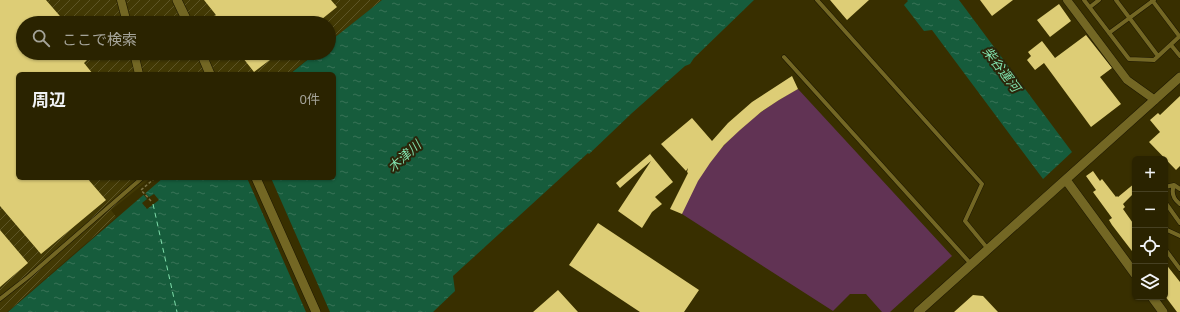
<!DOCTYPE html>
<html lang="ja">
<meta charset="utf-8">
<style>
:root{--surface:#2a2300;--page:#362f0f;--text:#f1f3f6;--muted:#a5a499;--line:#464022}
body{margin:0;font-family:"Noto Sans","Noto Sans JP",sans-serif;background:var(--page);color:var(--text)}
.controls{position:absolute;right:12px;bottom:12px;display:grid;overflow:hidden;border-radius:6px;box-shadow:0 1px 3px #0004}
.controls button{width:36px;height:36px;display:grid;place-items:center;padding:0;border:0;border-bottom:1px solid var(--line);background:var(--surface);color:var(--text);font:20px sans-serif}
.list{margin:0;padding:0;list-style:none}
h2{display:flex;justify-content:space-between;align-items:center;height:52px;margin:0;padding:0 16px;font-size:17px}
h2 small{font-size:13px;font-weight:400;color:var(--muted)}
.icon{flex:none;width:22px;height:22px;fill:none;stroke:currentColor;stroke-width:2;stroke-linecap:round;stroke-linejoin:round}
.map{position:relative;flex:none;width:1180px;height:312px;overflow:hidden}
.search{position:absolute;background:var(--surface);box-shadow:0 1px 3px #0004;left:16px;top:16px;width:320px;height:44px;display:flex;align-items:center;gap:10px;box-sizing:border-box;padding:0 14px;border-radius:22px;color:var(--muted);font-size:15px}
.panel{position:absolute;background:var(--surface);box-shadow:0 1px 3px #0004;left:16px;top:72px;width:320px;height:108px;border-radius:6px}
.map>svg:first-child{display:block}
.industrial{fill:url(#industrial-furrows)}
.green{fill:#613354}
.water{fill:url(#water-ripples)}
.pier{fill:#382f00}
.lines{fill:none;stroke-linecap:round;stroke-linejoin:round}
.ferry{stroke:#80dfac;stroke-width:1;stroke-dasharray:5 4;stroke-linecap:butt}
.building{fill:#ddcd76}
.service-casing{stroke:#1c1700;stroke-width:5}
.minor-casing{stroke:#1c1700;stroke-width:9}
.tertiary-casing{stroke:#1c1700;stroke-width:10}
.path{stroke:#7c7447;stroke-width:1.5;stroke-dasharray:3 2;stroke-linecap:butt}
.service{stroke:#736724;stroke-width:4}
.minor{stroke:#736724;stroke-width:8}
.tertiary{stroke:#736724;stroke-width:9}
.labels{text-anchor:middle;stroke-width:4;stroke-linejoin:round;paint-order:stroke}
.water-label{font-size:13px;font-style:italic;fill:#80dfac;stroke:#2b260a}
</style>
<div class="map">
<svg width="1180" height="312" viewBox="0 0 1180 312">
<defs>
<pattern id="industrial-furrows" width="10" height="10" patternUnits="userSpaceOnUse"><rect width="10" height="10" fill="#423904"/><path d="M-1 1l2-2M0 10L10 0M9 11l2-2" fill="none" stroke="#5d5526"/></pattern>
<pattern id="water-ripples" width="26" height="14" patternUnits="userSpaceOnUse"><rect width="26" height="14" fill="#165c3c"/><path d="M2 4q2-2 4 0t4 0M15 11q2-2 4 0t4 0" fill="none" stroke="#387356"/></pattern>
</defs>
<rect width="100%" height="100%" fill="#382f00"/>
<!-- industrial -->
<path class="industrial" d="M0,0H117L122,23H23V53H130L135,74H18V178H151L111,210L116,217L7,312H0Z
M126,0H382L329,42V23H131Z
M138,53H315L289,74H144Z"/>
<!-- green -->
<path class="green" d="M798,89L952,256L890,312H882L866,294H850L833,311L682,214C701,159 747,116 798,89Z"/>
<!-- water -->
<path class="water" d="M382,0H754L694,58L690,64L685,66L632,113L589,154L588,153L453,276L455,291L433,312H8L163,178H334V74H290L316,53H329V42Z
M907,0H959L1072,152L1043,179L932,30L924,31L904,5L908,1Z"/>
<!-- pier -->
<path class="pier" d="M247,178H271L330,312H306Z
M145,193L149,197L154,194L159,200L147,209L142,203L147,199L143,194Z"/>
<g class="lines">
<!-- ferry -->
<path class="ferry" d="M153,204L177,312"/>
</g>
<!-- building -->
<path class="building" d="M0,0H46L66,23H23V53H81L87,60L84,63L93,74H18V178H87L106,200L41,254L0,206Z
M204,0H331L337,7L317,23H216L212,18L216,15Z
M830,0H869L847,20Z
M980,0H1013L992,16Z
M1059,4L1071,21L1050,37L1037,20Z
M1086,35L1112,68L1100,77L1121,104L1091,127L1044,63L1035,70L1027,60L1031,56L1028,52L1042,41L1055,58Z
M239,53H279L254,72Z
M792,76L798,89L779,100L761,112L740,130L724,145L710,163L698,181L682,214L670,209L688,173L687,172L688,168L686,171L661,144L692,118L712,141L728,123L752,102Z
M1180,96V166L1176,170L1149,142L1160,132L1150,120L1158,113L1160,115Z
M650,154L673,182L655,197L662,204L652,212L642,228L618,211L651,161L620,188L616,183Z
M1093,171L1100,181L1102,179L1116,197L1117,196L1118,197L1135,183V192L1123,204L1125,207L1123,209L1135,226V255L1112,225L1109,220L1112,218L1093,192L1096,190L1086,176Z
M598,223L699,290L684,312H640L569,265Z
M0,230L28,263L0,287Z
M1165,263L1180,282V312H1177L1165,296Z
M558,290L578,312H533Z
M973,295L983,296L998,312H954Z"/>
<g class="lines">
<!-- service casing -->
<g class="service-casing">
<path id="service" d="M817,0L982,184L965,221L988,249
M1084,0L1129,59L1154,60L1180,36
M1116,0L1158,56
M1152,0L1180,37
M1090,7L1099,0
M1109,33L1154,0
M1171,45L1180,56
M784,57L971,264
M1174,185C1171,193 1173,199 1180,204
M1165,187L1174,185L1180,189
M1165,202L1180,223
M1165,229L1180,236
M1165,249L1180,269
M0,299L28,277L142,178"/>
</g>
<!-- minor casing -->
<g class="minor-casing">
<path id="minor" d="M121,0L127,23
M1067,0L1127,80L1155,100
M134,53L139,74"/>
</g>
<!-- tertiary casing -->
<g class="tertiary-casing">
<path id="tertiary" d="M177,0L188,23
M201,53L210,74
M256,178L316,312
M1066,180L1135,274
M1152,297L1163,312
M918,312L1180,77"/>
</g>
<!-- path -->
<path class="path" d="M151,201L141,190L155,178"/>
<!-- service -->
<use href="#service" class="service"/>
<!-- minor -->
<use href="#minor" class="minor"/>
<!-- tertiary -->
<use href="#tertiary" class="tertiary"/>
</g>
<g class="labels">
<!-- water labels -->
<g class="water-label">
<text transform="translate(1002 69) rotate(53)" y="5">柴谷運河</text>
<text transform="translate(404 156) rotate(-42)" y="5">木津川</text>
</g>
</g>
</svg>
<div class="controls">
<button>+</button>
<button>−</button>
<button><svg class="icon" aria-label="locate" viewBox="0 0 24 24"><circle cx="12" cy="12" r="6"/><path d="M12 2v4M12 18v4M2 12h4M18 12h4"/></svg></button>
<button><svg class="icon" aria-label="layers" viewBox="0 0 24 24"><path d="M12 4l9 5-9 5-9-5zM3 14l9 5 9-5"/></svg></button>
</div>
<div class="search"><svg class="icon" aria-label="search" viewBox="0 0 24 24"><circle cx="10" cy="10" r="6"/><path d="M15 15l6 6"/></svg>ここで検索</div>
<section class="panel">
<h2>周辺<small>0件</small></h2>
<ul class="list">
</ul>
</section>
</div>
